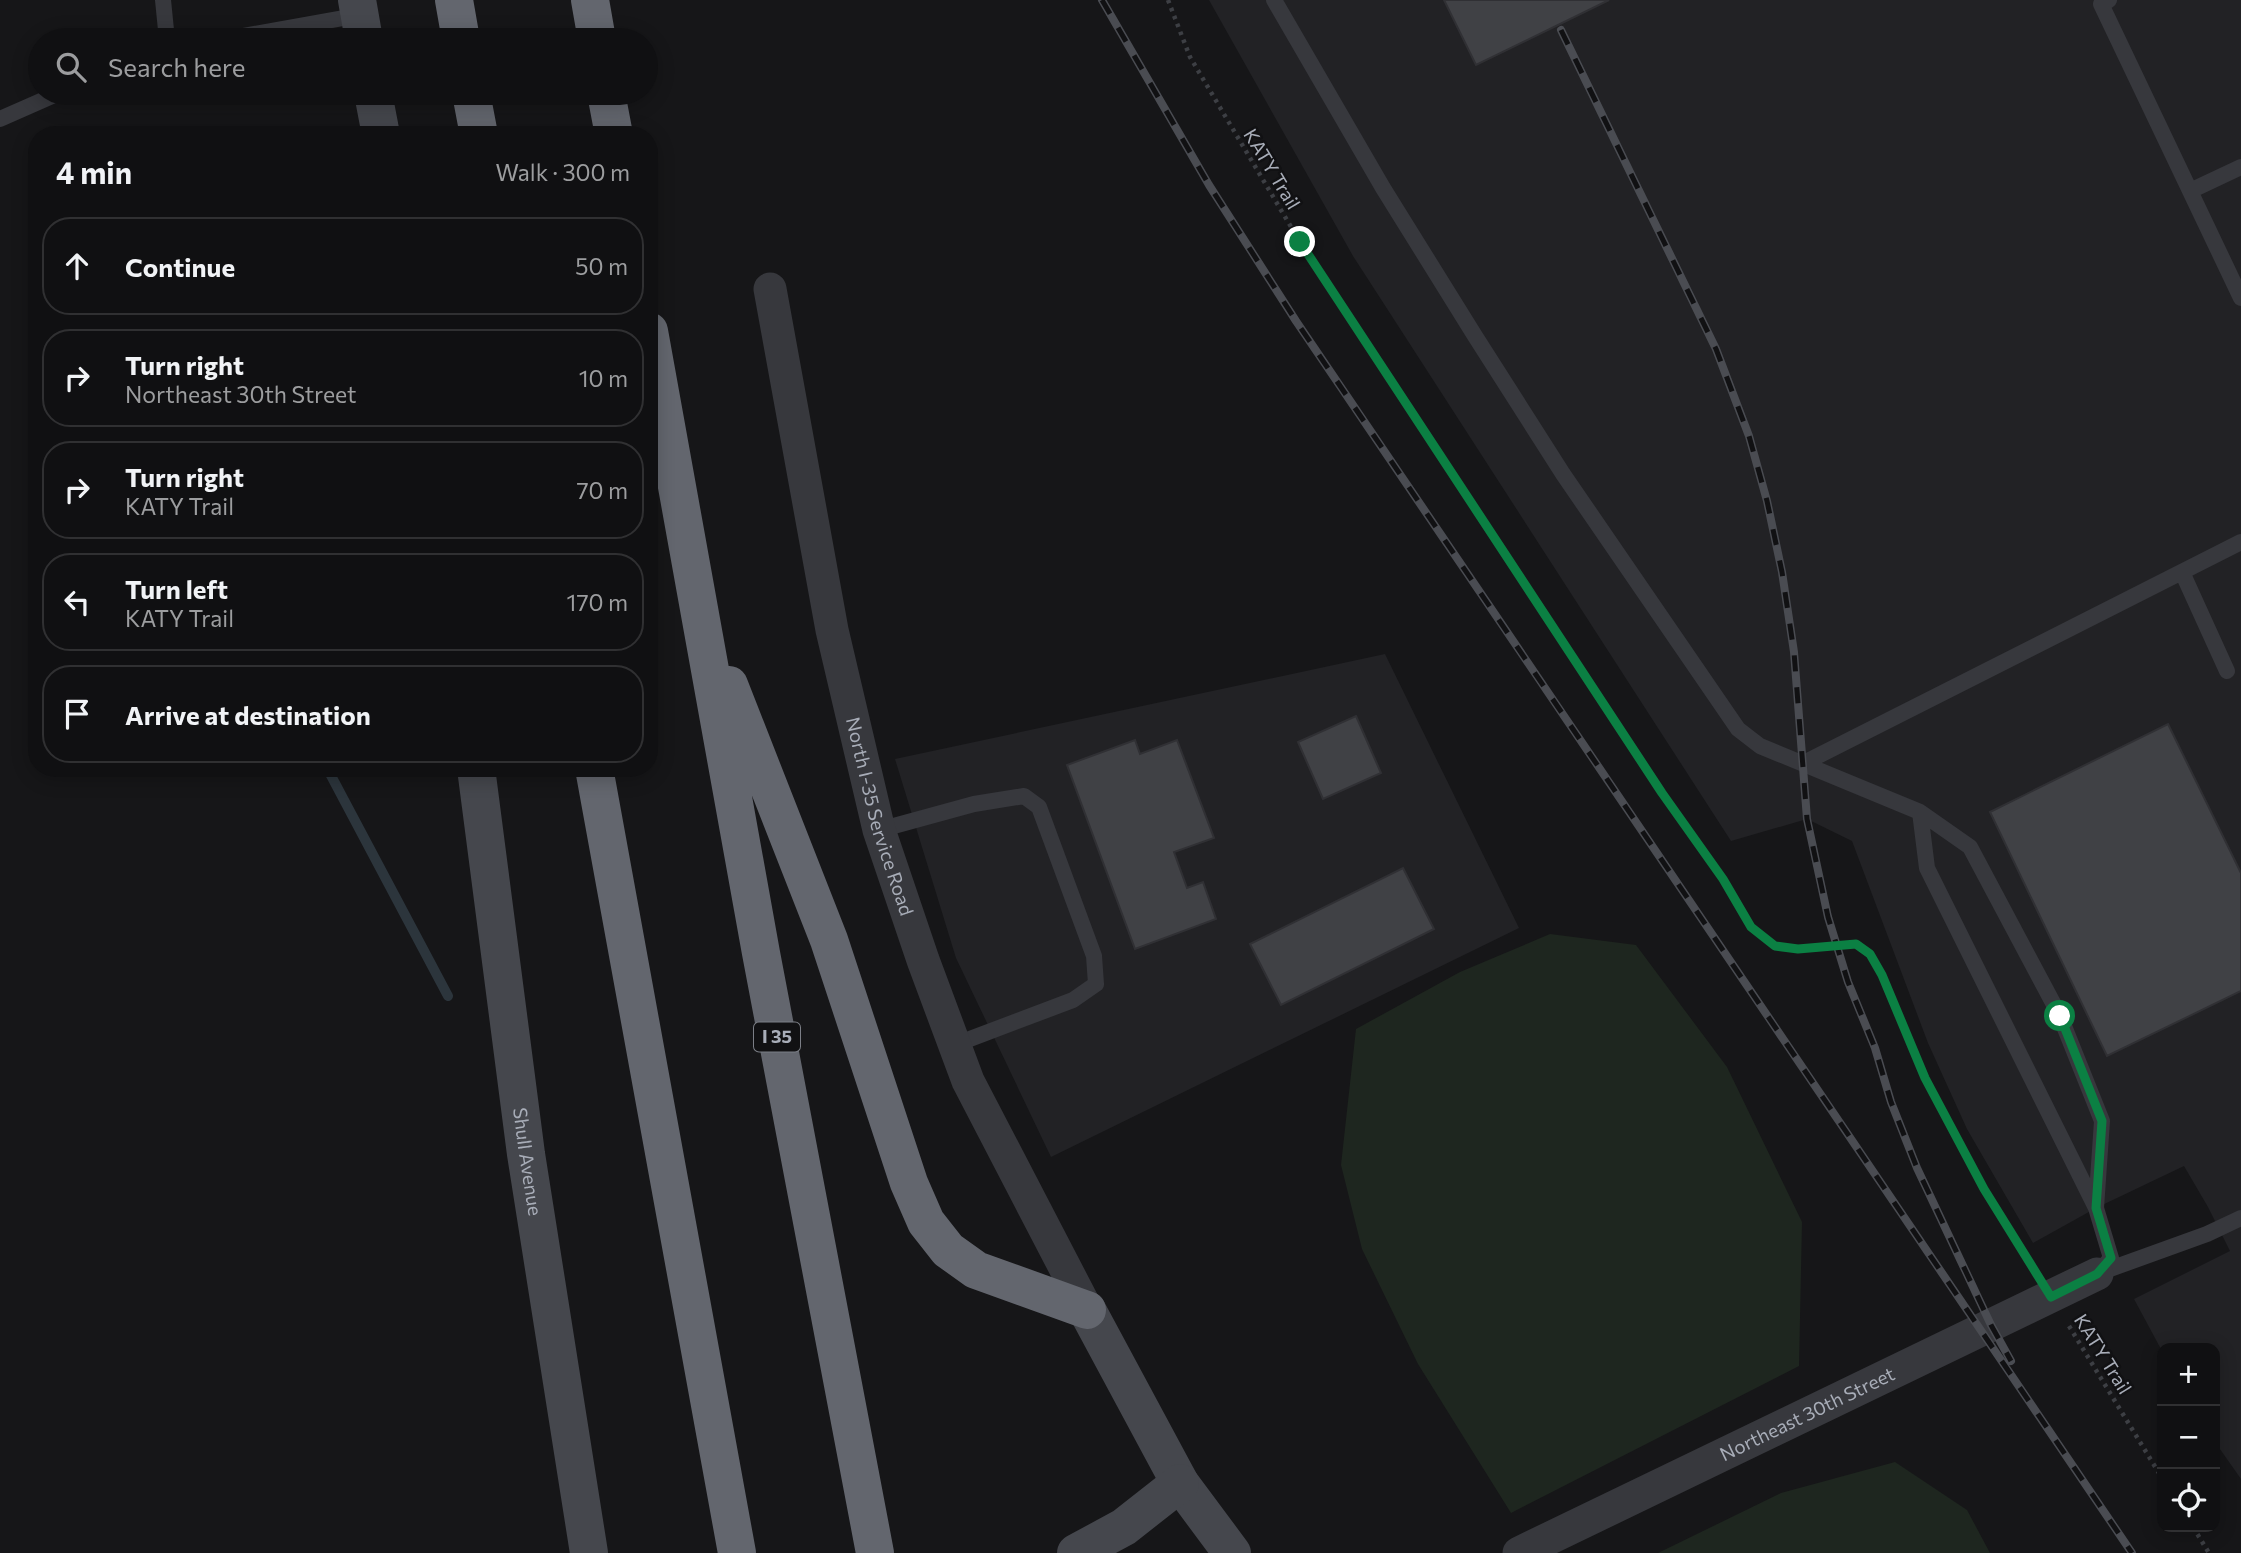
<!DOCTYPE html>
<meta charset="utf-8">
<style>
:root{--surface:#101012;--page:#1e1e20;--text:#f1f3f6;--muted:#9c9d9f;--line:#303032}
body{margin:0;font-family:Commissioner,sans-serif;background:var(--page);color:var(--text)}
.controls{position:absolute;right:21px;bottom:21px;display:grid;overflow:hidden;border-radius:14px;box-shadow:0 4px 18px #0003}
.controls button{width:63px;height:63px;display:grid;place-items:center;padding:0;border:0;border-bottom:2px solid var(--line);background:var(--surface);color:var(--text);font:35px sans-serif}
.stop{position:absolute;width:21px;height:21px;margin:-16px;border:5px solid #0b8043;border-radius:50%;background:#fff}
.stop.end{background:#0b8043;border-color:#fff;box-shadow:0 2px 7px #0008}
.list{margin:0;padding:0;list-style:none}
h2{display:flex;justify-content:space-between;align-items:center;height:91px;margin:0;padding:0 28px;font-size:30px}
h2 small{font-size:23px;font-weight:400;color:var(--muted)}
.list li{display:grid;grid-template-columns:46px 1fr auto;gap:21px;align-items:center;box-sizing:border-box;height:98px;margin:0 14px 14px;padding:0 14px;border:2px solid var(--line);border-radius:28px}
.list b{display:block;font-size:26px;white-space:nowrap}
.list p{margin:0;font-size:23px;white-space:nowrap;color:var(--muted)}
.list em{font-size:23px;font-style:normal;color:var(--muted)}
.icon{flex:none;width:38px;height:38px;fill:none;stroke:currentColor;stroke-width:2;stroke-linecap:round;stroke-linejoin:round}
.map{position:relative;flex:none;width:2241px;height:1553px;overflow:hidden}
.search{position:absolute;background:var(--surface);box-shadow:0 4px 18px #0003;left:28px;top:28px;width:630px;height:77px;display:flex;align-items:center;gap:18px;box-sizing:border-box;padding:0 24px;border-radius:38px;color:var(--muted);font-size:26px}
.panel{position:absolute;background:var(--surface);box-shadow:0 4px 18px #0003;left:28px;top:126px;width:630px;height:651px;border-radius:28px}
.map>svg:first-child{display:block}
.built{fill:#222225}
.green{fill:#1e261f}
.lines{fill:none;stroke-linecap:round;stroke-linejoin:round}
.stream{stroke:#2c353c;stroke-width:10}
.building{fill:#404145;stroke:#303034;stroke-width:2}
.path{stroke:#3d3f44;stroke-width:4.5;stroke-dasharray:3.5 5;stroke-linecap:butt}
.lane{stroke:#37383d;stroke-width:16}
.street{stroke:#37383d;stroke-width:33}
.secondary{stroke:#45474d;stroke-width:38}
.highway{stroke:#63666e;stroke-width:38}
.rail-casing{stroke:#4a4c52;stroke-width:8}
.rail{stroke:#111113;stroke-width:5;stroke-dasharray:16;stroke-linecap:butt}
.route{stroke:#0b8043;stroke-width:9}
.labels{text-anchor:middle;stroke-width:5;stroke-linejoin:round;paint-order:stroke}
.shield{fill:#111113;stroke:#7b7e86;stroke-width:2}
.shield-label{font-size:18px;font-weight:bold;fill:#a8adb8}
.street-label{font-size:19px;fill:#a8adb8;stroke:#111113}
</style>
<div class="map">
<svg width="2241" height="1553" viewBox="0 0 2241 1553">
<rect width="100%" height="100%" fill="#161618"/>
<!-- built -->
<path class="built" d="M1209,0H2241V1479L2215,1442V1348H2162V1351L2134,1299L2230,1251L2208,1207L2184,1166L2096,1208L2033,1243L1967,1129L1928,1043L1852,841L1807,819L1731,841L1353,256Z
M1385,654L1519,928L1051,1157L956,958L895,759Z"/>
<!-- green -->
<path class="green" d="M1550,934L1636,945L1727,1067L1802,1222L1799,1366L1511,1513L1418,1364L1362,1249L1341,1165L1356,1029L1460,972Z
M1895,1462L1967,1510L1990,1553H1658L1781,1493Z"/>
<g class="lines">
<!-- stream -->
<path class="stream" d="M327,768L448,996"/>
</g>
<!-- building -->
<path class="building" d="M1444,0H1609L1476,65Z
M1356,716L1381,773L1323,799L1298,742Z
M2168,724L2241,873V991L2107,1056L1990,812Z
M1135,740L1140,754L1177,740L1214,838L1174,852L1187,888L1203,882L1216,919L1135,949L1067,765Z
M1403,868L1434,929L1281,1005L1250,944Z"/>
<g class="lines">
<!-- path -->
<path class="path" d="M1168,0L1190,57L1300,242L1662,793L1722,879L1750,927L1775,946L1799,949L1856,944L1870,954L1882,975L1925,1078L1984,1190L2031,1266
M2069,1326L2162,1478
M2193,1527L2209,1553"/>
<!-- lane -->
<path class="lane" d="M163,0L167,40
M1274,0L1383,188L1475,336L1563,474L1738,729L1760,746L1920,812
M2109,0L2101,4L2241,298
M221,40L360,15
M0,119L59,93
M2190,191L2241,167
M2182,572L2227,671
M1804,763L2241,542
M879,830L974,804L1024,796L1039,807L1094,956L1096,984L1073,1000L954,1045
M2096,1208L1927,868L1920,812L1970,847L2060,1016L2102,1121L2096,1208L2111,1258L2097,1274
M2099,1273L2207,1234L2241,1218"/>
<!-- street -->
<g class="street">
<path id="s1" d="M770,289L832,630L879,830L923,960L968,1081L1087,1310"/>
<path id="s2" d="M1519,1553L2097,1274"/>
</g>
<!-- secondary -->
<g class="secondary">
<path d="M357,0L364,40"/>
<path d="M373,93L381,135"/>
<path id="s3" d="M476,768L526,1154L589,1553"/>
<path d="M1087,1310L1180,1483L1232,1553"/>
<path d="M1076,1553L1124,1527L1180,1483"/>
</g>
<!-- highway -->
<path class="highway" d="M454,0L461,40
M590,0L597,40
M471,93L479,135
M606,93L614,135
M649,331L761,953L875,1553
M729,685L829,940L909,1183L926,1222L948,1250L976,1270L1087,1310
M594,768L737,1553"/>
<!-- rail casing -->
<g class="rail-casing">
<path id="rail" d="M1102,0L1209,185L1296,321L2132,1553
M1561,30L1716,349L1749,436L1767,501L1782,572L1794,652L1807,819L1828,917L1848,982L1875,1048L1891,1102L1917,1168L1991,1325L2011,1361"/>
</g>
<!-- rail -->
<use href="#rail" class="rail"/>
</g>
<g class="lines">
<!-- route -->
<path class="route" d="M1300,242L1662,793L1723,879L1751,927L1775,946L1798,949L1856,944L1870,954L1882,975L1925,1078L1984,1189L2051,1297L2097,1274L2111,1258L2096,1208L2102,1121L2060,1016"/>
</g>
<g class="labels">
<!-- shield labels -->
<rect class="shield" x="754" y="1022.5" width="46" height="29" rx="5"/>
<g class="shield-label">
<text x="777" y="1043">I 35</text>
</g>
<!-- street labels -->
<g class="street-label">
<text transform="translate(1272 169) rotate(59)" y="7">KATY Trail</text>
<text dy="7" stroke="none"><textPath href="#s1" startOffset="539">North I-35 Service Road</textPath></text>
<text dy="7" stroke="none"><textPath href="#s3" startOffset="397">Shull Avenue</textPath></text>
<text transform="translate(2103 1354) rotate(58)" y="7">KATY Trail</text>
<text dy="7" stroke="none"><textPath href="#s2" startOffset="320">Northeast 30th Street</textPath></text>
</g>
</g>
</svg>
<div class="controls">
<button>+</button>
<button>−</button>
<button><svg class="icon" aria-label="locate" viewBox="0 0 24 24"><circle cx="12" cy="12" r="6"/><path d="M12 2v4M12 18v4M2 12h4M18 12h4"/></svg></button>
</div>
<div class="stop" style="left:2060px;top:1016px"></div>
<div class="stop end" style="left:1300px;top:242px"></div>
<div class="search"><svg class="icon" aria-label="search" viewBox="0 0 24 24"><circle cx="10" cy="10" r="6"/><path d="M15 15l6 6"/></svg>Search here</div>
<section class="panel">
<h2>4 min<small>Walk · 300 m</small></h2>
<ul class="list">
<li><svg class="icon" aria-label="ahead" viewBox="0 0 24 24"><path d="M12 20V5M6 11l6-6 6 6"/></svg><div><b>Continue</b></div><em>50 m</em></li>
<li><svg class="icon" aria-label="right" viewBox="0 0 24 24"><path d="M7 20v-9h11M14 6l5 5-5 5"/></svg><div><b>Turn right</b><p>Northeast 30th Street</p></div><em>10 m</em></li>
<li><svg class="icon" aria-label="right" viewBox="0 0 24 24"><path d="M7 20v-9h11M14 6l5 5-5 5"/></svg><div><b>Turn right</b><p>KATY Trail</p></div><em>70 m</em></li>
<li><svg class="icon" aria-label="left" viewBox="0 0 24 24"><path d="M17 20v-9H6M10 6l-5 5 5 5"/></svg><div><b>Turn left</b><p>KATY Trail</p></div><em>170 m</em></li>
<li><svg class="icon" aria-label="arrive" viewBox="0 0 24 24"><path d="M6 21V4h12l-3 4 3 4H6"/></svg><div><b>Arrive at destination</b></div></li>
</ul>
</section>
</div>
